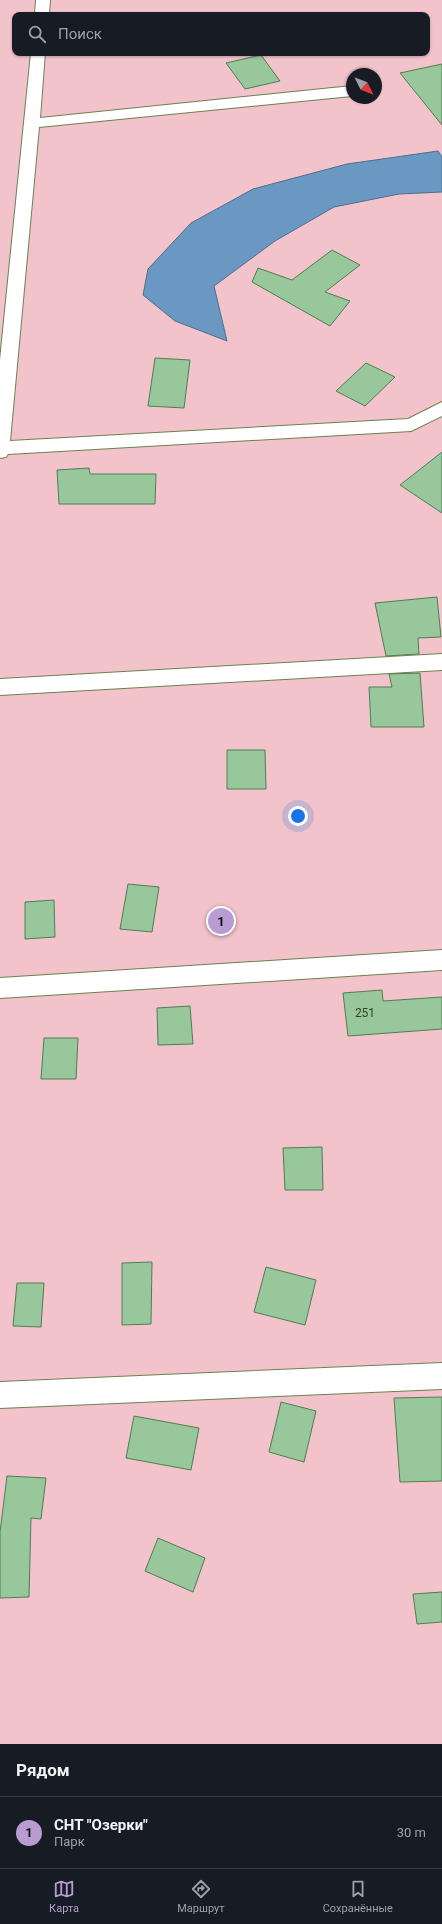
<!DOCTYPE html>
<html lang="ru">
<meta charset="utf-8">
<style>
:root{--surface:#171b24;--page:#242831;--text:#f1f3f6;--muted:#9ea1a6;--line:#363941;--accent:#b99cd2}
body{margin:0;font-family:Roboto,sans-serif;background:var(--page);color:var(--text)}
.compass{position:absolute;left:346px;top:68px;width:36px;height:36px;border-radius:50%;background:var(--surface);box-shadow:0 1px 3px #0004;rotate:133deg}
.you{position:absolute;left:298px;top:816px;width:14px;height:14px;margin:-10px;border:3px solid #fff;border-radius:50%;background:#1a73e8;box-shadow:0 0 0 6px #1a73e833}
.badge{display:grid;place-items:center;width:26px;height:26px;border-radius:50%;background:var(--accent);color:#111;font-size:13px;font-weight:700}
.pin{position:absolute;translate:-50% -50%;border:2px solid #fff;box-shadow:0 1px 4px #0006}
.list{margin:0;padding:0;list-style:none}
h2{display:flex;justify-content:space-between;align-items:center;height:52px;margin:0;padding:0 16px;font-size:17px}
h2 small{font-size:13px;font-weight:400;color:var(--muted)}
.list li{display:grid;grid-template-columns:26px 1fr auto;gap:12px;align-items:center;box-sizing:border-box;height:72px;padding:0 16px;border-top:1px solid var(--line)}
.list b{display:block;font-size:15px;white-space:nowrap}
.list p{margin:0;font-size:13px;white-space:nowrap;color:var(--muted)}
.list em{font-size:13px;font-style:normal;color:var(--muted)}
.icon{flex:none;width:22px;height:22px;fill:none;stroke:currentColor;stroke-width:2;stroke-linecap:round;stroke-linejoin:round}
.map{position:relative;flex:none;width:442px;height:1744px;overflow:hidden}
.search{position:absolute;background:var(--surface);box-shadow:0 1px 3px #0004;left:12px;right:12px;top:12px;height:44px;display:flex;align-items:center;gap:10px;box-sizing:border-box;padding:0 14px;border-radius:8px;color:var(--muted);font-size:15px}
.sheet{height:124px;background:var(--surface)}
nav{display:flex;justify-content:space-around;align-items:center;box-sizing:border-box;height:56px;border-top:1px solid var(--line);background:var(--surface);font-size:11px;color:var(--muted)}
nav a{display:grid;justify-items:center;gap:2px}
nav .on{color:var(--accent)}
.map>svg:first-child{display:block}
.green{fill:#f3c3cb;fill-rule:evenodd}
.water{fill:#6a98c2;stroke:#4e7088}
.building{fill:#98c79c;stroke:#507c54}
.lines{fill:none;stroke-linecap:round;stroke-linejoin:round}
.minor-casing{stroke:#6c814d;stroke-width:2}
.minor{fill:#fff;fill-rule:evenodd}
.labels{text-anchor:middle;stroke-width:4;stroke-linejoin:round;paint-order:stroke}
.number-label{font-size:12px;fill:#2e4028}
</style>
<div class="map">
<svg width="442" height="1744" viewBox="0 0 442 1744">
<rect width="100%" height="100%" fill="#d6eeb6"/>
<!-- green -->
<path class="green" d="M0,0H442V1744H0ZM15,15H427V53H15ZM352,74H376V98H352Z"/>
<!-- water -->
<path class="water" d="M438,151L442,157V192L399,194L334,207L275,241L214,286L227,341L175,321L143,295L148,269L191,223L253,189L347,164Z"/>
<!-- building -->
<path class="building" d="M261,55L280,81L245,89L226,63Z
M442,64V125L400,73Z
M332,250L360,265L325,292L350,301L330,326L252,282L258,268L292,280Z
M155,358L190,360L184,408L148,406Z
M366,363L395,377L365,406L336,391Z
M442,452V513L400,485Z
M89,468L90,474H156L155,504H59L57,470Z
M437,597L441,637L418,638L419,654L386,656L375,603Z
M420,673L424,727H371L369,687H392L389,674Z
M227,750H265L266,789H227Z
M128,884L159,887L152,932L120,929Z
M54,900L55,937L25,939V902Z
M382,990L383,1001L442,997V1029L348,1036L343,993Z
M190,1006L193,1044L158,1045L157,1008Z
M44,1038H78L76,1079H41Z
M322,1147L323,1190H285L283,1148Z
M152,1262L151,1324L122,1325V1263Z
M266,1267L316,1280L305,1325L254,1312Z
M17,1283H44L41,1327L13,1326Z
M442,1397V1481L400,1482L394,1398Z
M281,1402L316,1411L304,1462L269,1452Z
M134,1416L199,1428L191,1470L126,1458Z
M7,1476L46,1478L41,1519L31,1518L29,1597L0,1598V1532Z
M158,1538L205,1558L193,1592L145,1571Z
M442,1592V1622L417,1624L413,1594Z"/>
<g class="lines">
<!-- minor casing -->
<g class="minor-casing">
<path id="minor" d="M36,0H50L49,15H35Z
M31,53H45L40,118L352,86V96L39,127L10,441L408,419L442,402V416L411,431L8,454L6,457L0,458V360Z
M442,654V670L0,695V679Z
M442,950V970L0,998V978Z
M442,1363V1389L0,1408V1382Z"/>
</g>
<!-- minor -->
<use href="#minor" class="minor"/>
</g>
<g class="labels">
<!-- number labels -->
<g class="number-label">
<text x="365" y="1017">251</text>
</g>
</g>
</svg>
<svg class="compass" viewBox="-18 -18 36 36"><path d="M0-13l5 13h-10z" fill="#e53935"/><path d="M0 13l5-13h-10z" fill="#9ea1a6"/></svg>
<div class="you"></div>
<div class="pin badge" style="left:221px;top:921px">1</div>
<div class="search"><svg class="icon" aria-label="search" viewBox="0 0 24 24"><circle cx="10" cy="10" r="6"/><path d="M15 15l6 6"/></svg>Поиск</div>
</div>
<section class="sheet">
<h2>Рядом<small></small></h2>
<ul class="list">
<li><span class="badge">1</span><div><b>СНТ &quot;Озерки&quot;</b><p>Парк</p></div><em>30 m</em></li>
</ul>
</section>
<nav>
<a class="on"><svg class="icon" aria-label="map" viewBox="0 0 24 24"><path d="M3 6l6-2 6 2 6-2v14l-6 2-6-2-6 2zM9 4v14M15 6v14"/></svg>Карта</a>
<a><svg class="icon" aria-label="directions" viewBox="0 0 24 24"><path d="M12 3l9 9-9 9-9-9zM9 14v-3h6M13 9l2 2-2 2"/></svg>Маршрут</a>
<a><svg class="icon" aria-label="saved" viewBox="0 0 24 24"><path d="M7 4h10v16l-5-4-5 4z"/></svg>Сохранённые</a>
</nav>
